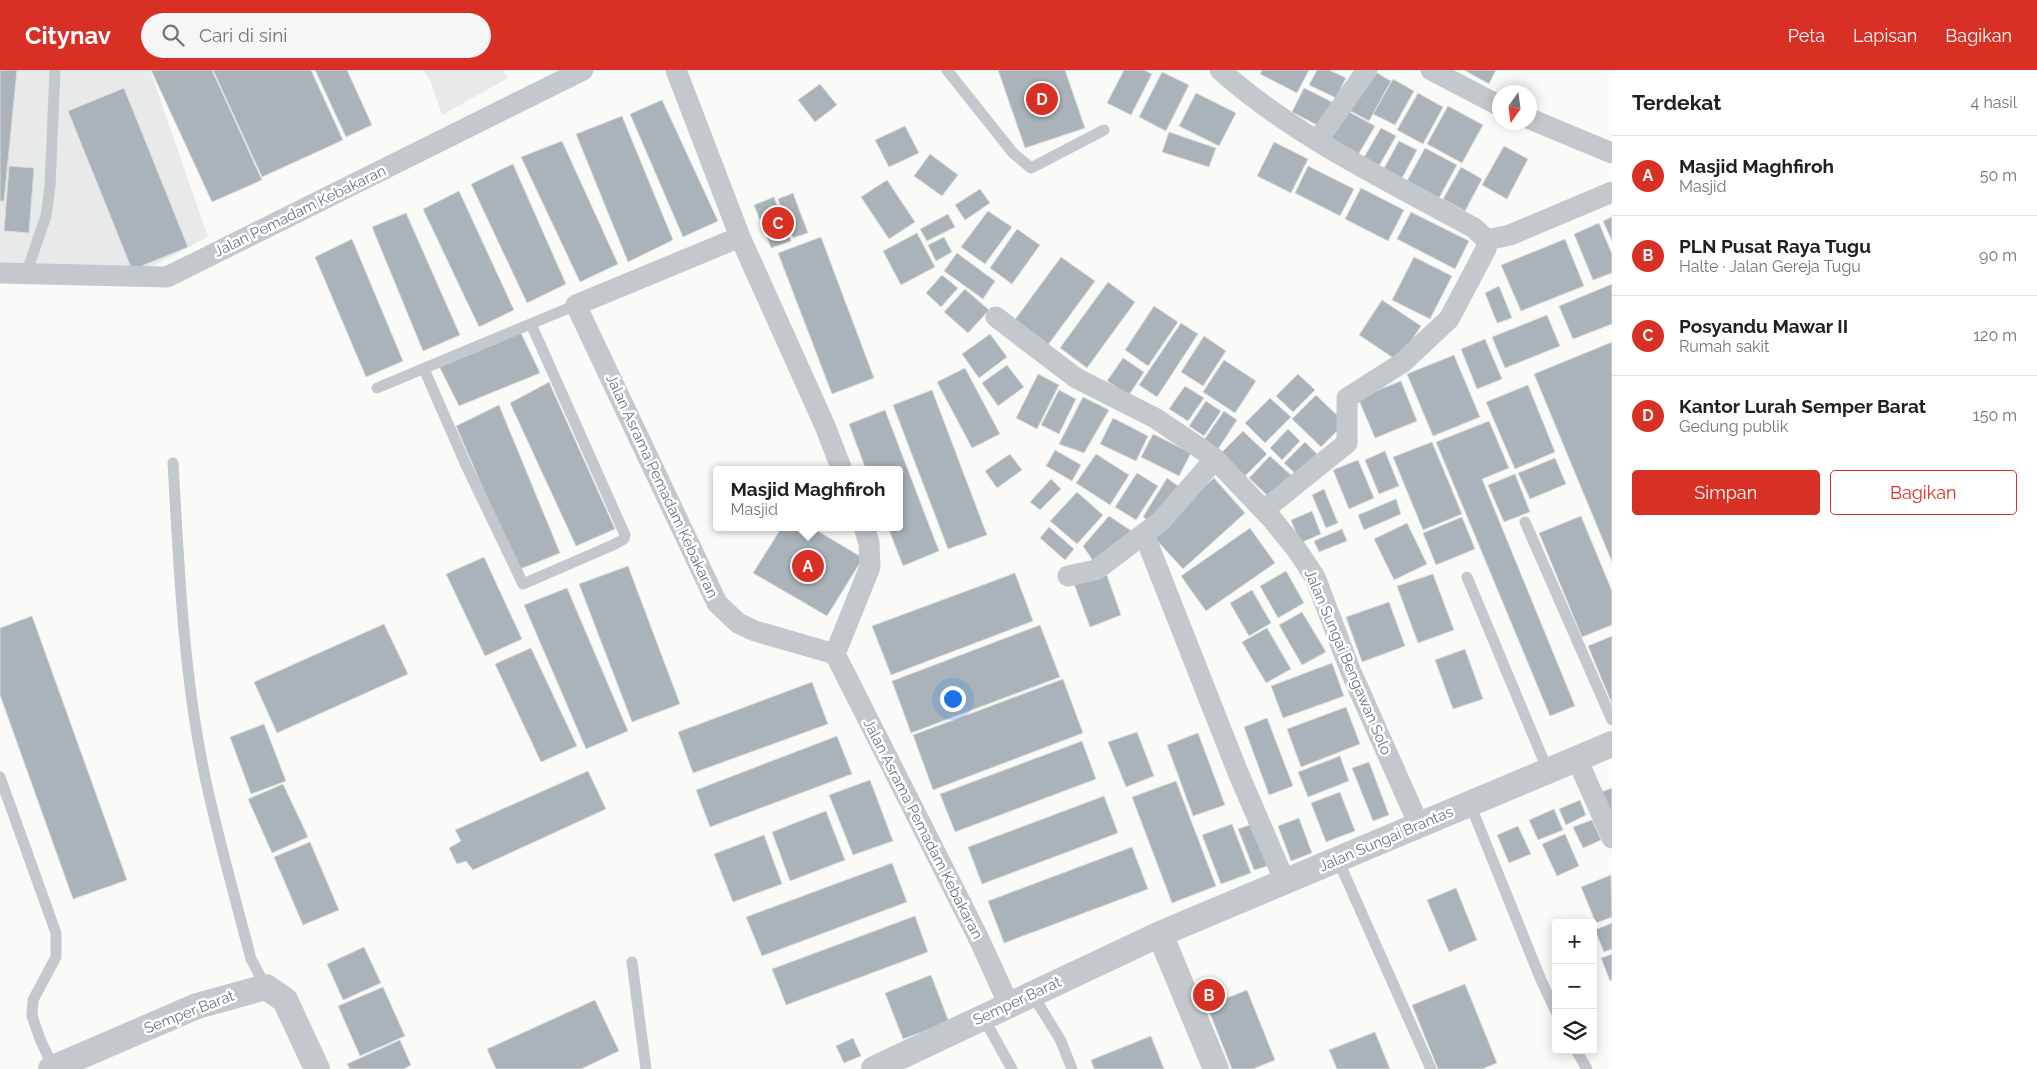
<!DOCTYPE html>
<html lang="id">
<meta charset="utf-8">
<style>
:root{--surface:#fff;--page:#f6f6f6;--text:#202124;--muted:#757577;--line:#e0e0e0;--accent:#d93025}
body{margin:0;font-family:Raleway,sans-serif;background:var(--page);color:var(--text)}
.controls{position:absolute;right:15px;bottom:15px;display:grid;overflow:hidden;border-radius:5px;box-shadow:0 2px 12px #0003}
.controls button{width:45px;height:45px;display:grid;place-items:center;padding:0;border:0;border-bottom:1px solid var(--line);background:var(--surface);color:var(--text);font:25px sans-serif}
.compass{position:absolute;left:1492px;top:15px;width:45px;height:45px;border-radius:50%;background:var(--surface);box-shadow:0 2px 12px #0003;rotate:194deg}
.you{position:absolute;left:952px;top:628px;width:18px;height:18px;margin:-12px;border:4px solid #fff;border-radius:50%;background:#1a73e8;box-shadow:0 0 0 8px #1a73e833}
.badge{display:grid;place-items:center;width:32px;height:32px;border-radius:50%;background:var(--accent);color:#fff;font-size:16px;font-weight:700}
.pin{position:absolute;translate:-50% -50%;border:2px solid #fff;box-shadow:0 1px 5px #0006}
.popup{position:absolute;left:713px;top:396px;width:190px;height:65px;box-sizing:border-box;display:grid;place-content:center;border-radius:5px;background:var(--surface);filter:drop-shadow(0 1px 4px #0005);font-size:16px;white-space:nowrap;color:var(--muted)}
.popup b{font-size:19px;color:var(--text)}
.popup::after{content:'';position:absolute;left:50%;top:100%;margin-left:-10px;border:10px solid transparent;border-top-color:var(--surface)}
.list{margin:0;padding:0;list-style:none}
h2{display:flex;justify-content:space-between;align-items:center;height:65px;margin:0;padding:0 20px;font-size:21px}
h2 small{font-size:16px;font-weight:400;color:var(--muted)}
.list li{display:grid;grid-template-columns:32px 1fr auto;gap:15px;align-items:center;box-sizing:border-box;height:80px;padding:0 20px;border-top:1px solid var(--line)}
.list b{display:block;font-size:19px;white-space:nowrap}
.list p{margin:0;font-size:16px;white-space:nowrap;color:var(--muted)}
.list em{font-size:16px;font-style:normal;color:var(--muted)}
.actions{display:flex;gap:10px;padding:15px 20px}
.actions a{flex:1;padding:11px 0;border:1px solid var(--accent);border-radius:5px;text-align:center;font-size:18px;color:var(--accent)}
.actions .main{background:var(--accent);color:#fff}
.icon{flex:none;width:28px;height:28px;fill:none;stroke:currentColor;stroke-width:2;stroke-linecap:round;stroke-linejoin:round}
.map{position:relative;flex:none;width:1612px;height:999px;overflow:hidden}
header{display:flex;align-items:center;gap:30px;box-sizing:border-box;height:70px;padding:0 25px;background:var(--accent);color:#fff}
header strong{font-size:24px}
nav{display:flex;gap:28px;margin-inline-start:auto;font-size:18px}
.search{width:350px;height:45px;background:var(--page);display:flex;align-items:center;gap:12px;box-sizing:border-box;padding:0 18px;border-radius:28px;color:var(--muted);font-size:19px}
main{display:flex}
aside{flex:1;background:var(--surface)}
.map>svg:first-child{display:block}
.built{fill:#e8e9e9}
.building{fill:#aab3b9;stroke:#dcdcda}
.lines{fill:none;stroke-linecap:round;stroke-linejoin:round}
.service{stroke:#c3c8cc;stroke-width:11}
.minor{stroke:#c3c8cc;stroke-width:21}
.tertiary{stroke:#c3c8cc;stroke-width:26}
.labels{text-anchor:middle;stroke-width:5;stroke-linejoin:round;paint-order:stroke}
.street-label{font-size:15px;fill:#657683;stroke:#fff}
</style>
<header>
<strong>Citynav</strong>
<div class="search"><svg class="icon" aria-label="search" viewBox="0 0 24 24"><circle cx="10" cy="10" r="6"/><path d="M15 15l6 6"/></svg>Cari di sini</div>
<nav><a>Peta</a><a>Lapisan</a><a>Bagikan</a></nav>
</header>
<main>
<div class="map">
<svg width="1612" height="999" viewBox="0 0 1612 999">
<rect width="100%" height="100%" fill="#fafaf8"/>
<!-- built -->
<path class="built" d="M0,0H150L208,167L149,198L0,194Z
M423,0H503L508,8L442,45L430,10Z"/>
<!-- building -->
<path class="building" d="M0,0H17L4,131H0Z
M151,0H212L262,110L212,132Z
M213,0H311L343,70L262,107Z
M315,0H347L372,55L346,67Z
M998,0H1065L1085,58L1025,78Z
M1124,0H1144L1152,4L1131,45L1107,33Z
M1262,0H1309L1297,23L1260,4Z
M1317,0H1329L1346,8L1336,28L1309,15Z
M1372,0L1391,11L1369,51L1347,39Z
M1464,0H1496L1489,14Z
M1162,2L1189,15L1166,61L1139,47Z
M1393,9L1414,21L1395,55L1373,44Z
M820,14L837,35L815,52L798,30Z
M124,18L188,177L132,200L68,41Z
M1304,18L1332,32L1319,56L1292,42Z
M1196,23L1236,43L1219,76L1179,56Z
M1418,23L1443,37L1423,74L1397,60Z
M662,30L718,151L683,167L630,44Z
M1448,36L1483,55L1462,93L1427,74Z
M1344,39L1375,56L1355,90L1325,73Z
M622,46L673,170L628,192L576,64Z
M905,56L919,83L889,97L875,70Z
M1381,58L1396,66L1378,98L1363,89Z
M1169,62L1216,78L1209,97L1162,82Z
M562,71L618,194L580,212L521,87Z
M1399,71L1417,80L1400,112L1382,102Z
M1274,72L1308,89L1291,123L1257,106Z
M1504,76L1528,89L1507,129L1482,115Z
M1425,78L1457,95L1439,128L1407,111Z
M930,84L958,105L942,126L914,106Z
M513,94L566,214L527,233L471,114Z
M9,96L34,98L29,163L4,161Z
M1308,96L1354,119L1340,146L1295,123Z
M1461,97L1482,109L1465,141L1443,129Z
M887,110L915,152L889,169L861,127Z
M1361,118L1404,140L1388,171L1345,149Z
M980,119L990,133L965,150L955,135Z
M459,121L514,240L479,257L423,139Z
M793,123L808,163L793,168L778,129Z
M774,127L791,171L771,178L754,135Z
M988,141L1012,157L985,194L961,177Z
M1411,142L1469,171L1455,199L1397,169Z
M406,143L460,265L423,281L372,157Z
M948,144L955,157L927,171L920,159Z
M1612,147V171L1603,151Z
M1599,153L1612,184V203L1593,210L1574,164Z
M1017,159L1040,175L1012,214L990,198Z
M917,163L935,197L901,215L883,181Z
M821,167L874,308L832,324L778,183Z
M944,167L952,182L936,191L928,175Z
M352,169L403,291L366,307L315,187Z
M1565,169L1584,216L1521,241L1501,195Z
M957,183L995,211L983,229L944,201Z
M1061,187L1095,211L1048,275L1014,251Z
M1414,187L1452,206L1430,249L1392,230Z
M942,205L958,218L941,237L926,223Z
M1108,212L1135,232L1087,298L1060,278Z
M1612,214V254L1573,269L1559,236Z
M1499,216L1512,248L1497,253L1485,223Z
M965,219L989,240L968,263L944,242Z
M1382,230L1421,256L1398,291L1359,265Z
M1154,236L1178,252L1148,296L1125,280Z
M1547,245L1560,276L1505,298L1492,267Z
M1181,253L1198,264L1157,327L1139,315Z
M520,261L540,303L459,336L439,296Z
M990,264L1007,287L979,308L962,284Z
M1204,266L1226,281L1203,316L1181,302Z
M1485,269L1502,309L1477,319L1461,279Z
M1612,272V492L1534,304Z
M1454,285L1480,347L1433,366L1407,304Z
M1123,288L1144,302L1129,325L1107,311Z
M1224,290L1256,311L1235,343L1203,322Z
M1007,295L1024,317L998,336L982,313Z
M965,298L1000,364L972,378L937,312Z
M1038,304L1059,315L1037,359L1016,348Z
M1298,304L1315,320L1293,342L1276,326Z
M1401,311L1417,351L1375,368L1358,328Z
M549,312L615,459L576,476L510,333Z
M1528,315L1555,382L1515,399L1486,332Z
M1185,316L1204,328L1188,351L1169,339Z
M932,320L987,465L948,479L893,335Z
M1059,320L1076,329L1059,364L1041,355Z
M1316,325L1345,353L1321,377L1292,349Z
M1083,327L1109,340L1084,383L1059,374Z
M1270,328L1291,347L1265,373L1245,353Z
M1206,331L1221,341L1204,366L1189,356Z
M499,335L560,483L518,500L456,356Z
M885,340L939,481L903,496L888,457H899V400H866L849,354Z
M1224,341L1237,350L1218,379L1204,370Z
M1113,348L1148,366L1136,391L1100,374Z
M1489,351L1509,398L1482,409L1575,636L1550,646L1436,372Z
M1288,359L1300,371L1282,390L1270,378Z
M1243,361L1267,384L1244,407L1220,384Z
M1153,364L1191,383L1179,406L1141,387Z
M1305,372L1317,384L1297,405L1284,393Z
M1432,372L1462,444L1423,460L1393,387Z
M1055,380L1081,395L1072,411L1046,396Z
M1385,381L1399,416L1379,424L1365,390Z
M1010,384L1022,400L997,418L985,401Z
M1096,384L1129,405L1110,435L1076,413Z
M1270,386L1293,407L1271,429L1249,408Z
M1555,388L1566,414L1530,429L1518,403Z
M1358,390L1374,428L1349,439L1333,400Z
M1137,403L1158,416L1136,450L1115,437Z
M1515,404L1530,442L1504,452L1488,415Z
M1167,408L1178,416L1154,454L1143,447Z
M1214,408L1245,443L1183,499L1151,464Z
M1051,409L1061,419L1040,440L1030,432Z
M1324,419L1338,453L1326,458L1312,425Z
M1077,422L1103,445L1077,474L1050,451Z
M1396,429L1401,444L1364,460L1358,445Z
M1312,441L1321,464L1300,473L1291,450Z
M1109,446L1139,466L1096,495L1083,476Z
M1581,446L1612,521V555L1582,567L1539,463Z
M1462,447L1475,479L1436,495L1423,463Z
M1407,453L1427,494L1394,510L1374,469Z
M782,457H811L863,488L827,546L753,503Z
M1049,457L1074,479L1065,490L1040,468Z
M1250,458L1275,493L1206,541L1181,506Z
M1342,459L1347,471L1319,482L1314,471Z
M484,487L522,569L485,586L446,504Z
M628,496L680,634L632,652L579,514Z
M1105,500L1121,545L1090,557L1073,511Z
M1286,501L1304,533L1278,548L1260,516Z
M1015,503L1033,551L891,605L872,556Z
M1433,504L1454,560L1418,573L1397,516Z
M567,518L628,661L586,679L524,535Z
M1252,520L1271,553L1249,566L1230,533Z
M1389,532L1405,576L1362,592L1346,547Z
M1302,542L1326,582L1302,595L1279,555Z
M32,546L127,810L73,829L0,625V558Z
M384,554L408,604L277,663L254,612Z
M1040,555L1060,607L911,663L892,611Z
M1267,558L1291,599L1266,613L1242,572Z
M1612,566V634L1588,576Z
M531,578L577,676L541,692L495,594Z
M1465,579L1483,629L1453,639L1435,590Z
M1332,593L1344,626L1283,648L1271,616Z
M1063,609L1083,663L933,720L913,665Z
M812,612L828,654L693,703L678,662Z
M1346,637L1360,674L1301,697L1287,659Z
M1267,648L1293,716L1269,725L1244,657Z
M264,654L286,711L251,724L230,667Z
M1137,662L1154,706L1126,717L1108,672Z
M1198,663L1225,735L1193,746L1167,675Z
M837,666L852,704L710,757L696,720Z
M1082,671L1096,709L955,762L940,724Z
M1340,686L1349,711L1308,727L1298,702Z
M1369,692L1389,745L1373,751L1352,698Z
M588,701L606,739L473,800L466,791L457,794L449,778L461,771L455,760Z
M870,710L893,771L853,785L829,725Z
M1176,711L1216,816L1172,833L1132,727Z
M283,714L308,767L272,783L248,729Z
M1612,718V749L1601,722Z
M1340,722L1355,761L1326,772L1311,733Z
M1104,726L1118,763L982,814L968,777Z
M1580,730L1586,745L1566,755L1559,739Z
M1554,739L1563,760L1538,770L1529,750Z
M826,741L845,790L790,811L772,762Z
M1299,748L1312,783L1291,791L1278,756Z
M1592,750L1601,770L1583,778L1573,757Z
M1255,753L1271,795L1254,800L1238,759Z
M1232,754L1251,803L1221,814L1202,765Z
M1518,756L1531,784L1509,793L1497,765Z
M1565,764L1579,796L1557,806L1542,774Z
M764,765L782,814L733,832L714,784Z
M310,772L339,840L303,855L274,787Z
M1132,777L1148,819L1004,873L988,831Z
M892,793L907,832L762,886L746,847Z
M1611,805L1612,847L1596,853L1581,817Z
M1456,818L1477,870L1449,882L1427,830Z
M915,846L928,882L786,935L772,899Z
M1612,853V879L1604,882L1595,860Z
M364,877L381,913L343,930L327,894Z
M1612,884V910L1610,911L1601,888Z
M931,905L949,952L903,969L885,923Z
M1465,914L1497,993L1482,999H1438L1412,935Z
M383,917L405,966L360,986L338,936Z
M1247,920L1275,990L1253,999H1232L1207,936Z
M595,930L619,981L581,999H496L487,979Z
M1375,962L1390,999H1337L1329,980Z
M1151,966L1164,999H1094L1091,990Z
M853,968L861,986L844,993L836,976Z
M400,970L411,995L404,999H350L347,994Z"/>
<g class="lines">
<!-- service -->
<path class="service" d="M947,0L1013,83L1031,98L1104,60
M26,204L46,146L50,116L55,0
M424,299L466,395L523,514L613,475L624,469L625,465L531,254
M377,318L576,235
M173,393C179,496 183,600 204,702C217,765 235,827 251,889L266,917
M1525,452L1612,650
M1467,507L1548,701
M0,707L56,863V887L33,930L32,946L40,969L54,999
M1470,734L1541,910L1556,942
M1338,790L1431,999
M632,892L646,999
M1032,924L1060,969L1072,999
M983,947L1012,999
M1576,980L1587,999"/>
<!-- minor -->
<path class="minor" d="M676,0L740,167L825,356L842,400
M1220,0C1295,67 1387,110 1474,158L1487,170
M1431,0L1500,36
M1530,49L1612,83
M1317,71L1367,0
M740,167L576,235L717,533L738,553L755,561L835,584
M1487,170L1510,165L1612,122
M0,203L167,207L583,0
M996,247L1076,308L1155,348L1213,387L1272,449L1297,480L1315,507L1351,602L1419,755
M1264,440L1347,373V328L1402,293L1449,249L1486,179L1487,170
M864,457L869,473L870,497L835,584L979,869L1009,935
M1148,474L1237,700L1285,812
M1068,506L1096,500L1161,451L1215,389
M1577,689L1612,768"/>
<!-- tertiary -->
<path class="tertiary" d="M1160,864L1216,999
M51,999L197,936L266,917L285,930L317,999
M874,999L1160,864L1612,674"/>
</g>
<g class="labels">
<!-- street labels -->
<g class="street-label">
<text transform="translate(300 141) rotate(-26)" y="5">Jalan Pemadam Kebakaran</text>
<text transform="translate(662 416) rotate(65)" y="5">Jalan Asrama Pemadam Kebakaran</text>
<text transform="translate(1348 592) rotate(67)" y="5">Jalan Sungai Bengawan Solo</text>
<text transform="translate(923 759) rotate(63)" y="5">Jalan Asrama Pemadam Kebakaran</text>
<text transform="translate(1386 769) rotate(-23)" y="5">Jalan Sungai Brantas</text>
<text transform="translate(1017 931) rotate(-25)" y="5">Semper Barat</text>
<text transform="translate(189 942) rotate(-21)" y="5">Semper Barat</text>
</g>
</g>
</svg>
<div class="controls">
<button>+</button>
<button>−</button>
<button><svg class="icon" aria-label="layers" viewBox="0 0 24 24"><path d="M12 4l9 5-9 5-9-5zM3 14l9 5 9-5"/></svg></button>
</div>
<svg class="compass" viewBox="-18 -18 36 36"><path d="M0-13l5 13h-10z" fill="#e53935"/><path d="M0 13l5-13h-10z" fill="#757577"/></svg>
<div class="you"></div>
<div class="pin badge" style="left:808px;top:496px">A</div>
<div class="popup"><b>Masjid Maghfiroh</b>Masjid</div>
<div class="pin badge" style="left:1209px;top:925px">B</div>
<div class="pin badge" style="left:778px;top:153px">C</div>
<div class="pin badge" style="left:1042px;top:29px">D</div>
</div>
<aside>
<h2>Terdekat<small>4 hasil</small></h2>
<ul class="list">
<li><span class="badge">A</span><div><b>Masjid Maghfiroh</b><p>Masjid</p></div><em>50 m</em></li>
<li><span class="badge">B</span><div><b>PLN Pusat Raya Tugu</b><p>Halte · Jalan Gereja Tugu</p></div><em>90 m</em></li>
<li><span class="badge">C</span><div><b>Posyandu Mawar II</b><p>Rumah sakit</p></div><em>120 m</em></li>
<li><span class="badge">D</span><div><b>Kantor Lurah Semper Barat</b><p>Gedung publik</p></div><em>150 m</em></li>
</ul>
<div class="actions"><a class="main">Simpan</a><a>Bagikan</a></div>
</aside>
</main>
